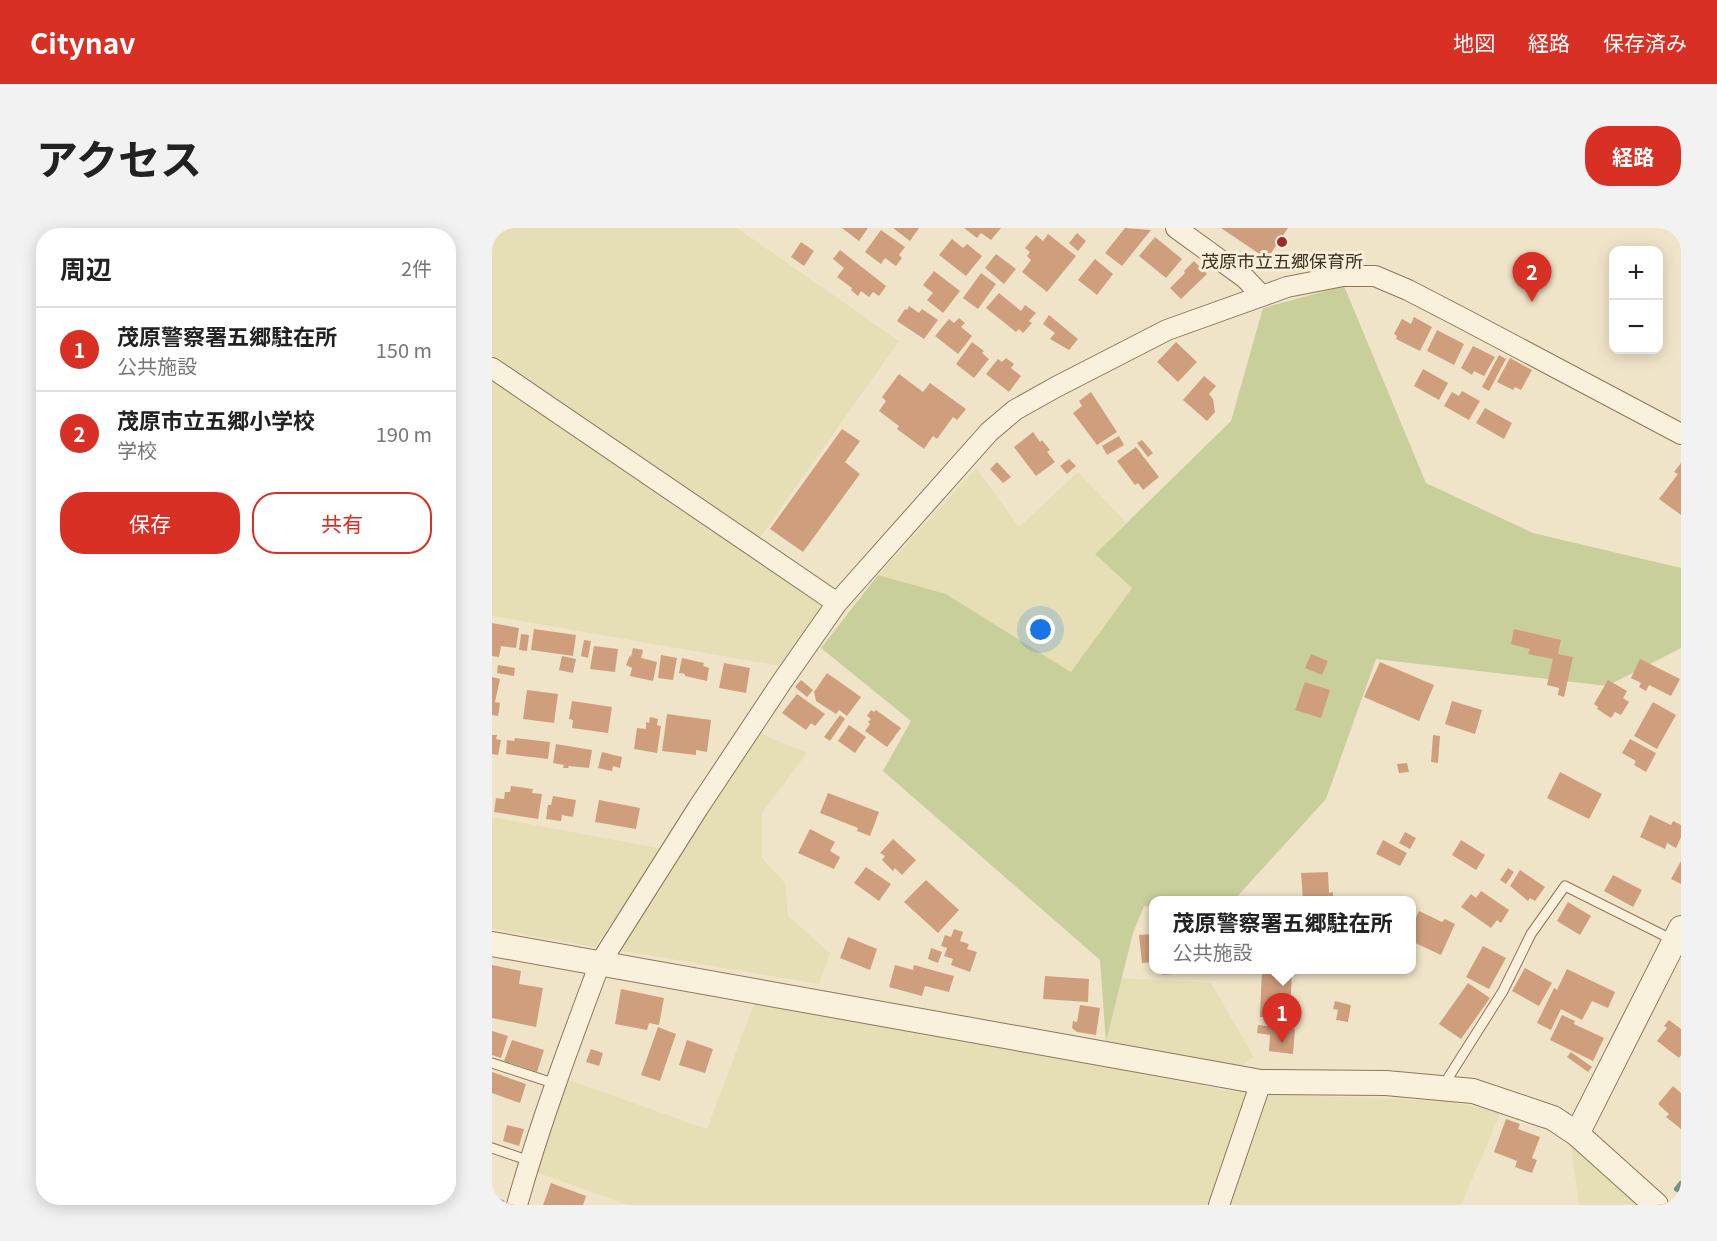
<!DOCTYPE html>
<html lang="ja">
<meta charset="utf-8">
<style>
:root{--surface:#fff;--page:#f2f2f2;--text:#222;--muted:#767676;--line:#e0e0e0;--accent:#d93025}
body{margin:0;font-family:Georgia,"Noto Sans JP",serif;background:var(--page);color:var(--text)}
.controls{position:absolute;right:18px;top:18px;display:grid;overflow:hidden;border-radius:12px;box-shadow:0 3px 15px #0003}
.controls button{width:54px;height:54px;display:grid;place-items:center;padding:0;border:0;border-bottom:2px solid var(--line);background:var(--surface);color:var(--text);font:30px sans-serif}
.you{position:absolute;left:549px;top:402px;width:21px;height:21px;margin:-15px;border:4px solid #fff;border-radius:50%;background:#1a73e8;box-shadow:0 0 0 9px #1a73e833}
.badge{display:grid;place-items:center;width:39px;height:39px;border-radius:50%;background:var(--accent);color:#fff;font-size:20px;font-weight:700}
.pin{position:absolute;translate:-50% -50px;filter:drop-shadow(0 2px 3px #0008)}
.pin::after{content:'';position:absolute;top:32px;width:21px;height:18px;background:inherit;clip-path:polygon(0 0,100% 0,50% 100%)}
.popup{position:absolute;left:657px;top:668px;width:267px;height:78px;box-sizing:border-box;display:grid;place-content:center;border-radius:12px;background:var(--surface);filter:drop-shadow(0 2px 4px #0005);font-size:20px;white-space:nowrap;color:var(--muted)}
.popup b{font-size:22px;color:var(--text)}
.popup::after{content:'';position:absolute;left:50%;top:100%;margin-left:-12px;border:12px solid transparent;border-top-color:var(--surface)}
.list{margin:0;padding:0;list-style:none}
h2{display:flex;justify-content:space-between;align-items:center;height:78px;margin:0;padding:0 24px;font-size:26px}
h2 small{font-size:20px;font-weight:400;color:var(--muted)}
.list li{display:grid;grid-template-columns:39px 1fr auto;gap:18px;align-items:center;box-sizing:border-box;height:84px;padding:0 24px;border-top:2px solid var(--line)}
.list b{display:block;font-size:22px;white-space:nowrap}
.list p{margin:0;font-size:20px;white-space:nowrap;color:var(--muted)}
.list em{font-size:20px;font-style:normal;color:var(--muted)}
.actions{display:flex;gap:12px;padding:18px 24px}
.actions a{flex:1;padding:14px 0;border:2px solid var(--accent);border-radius:24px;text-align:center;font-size:21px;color:var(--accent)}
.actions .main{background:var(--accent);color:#fff}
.map{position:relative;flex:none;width:1189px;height:977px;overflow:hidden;border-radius:24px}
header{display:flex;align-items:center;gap:36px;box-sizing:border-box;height:84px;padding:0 30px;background:var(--accent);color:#fff}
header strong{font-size:28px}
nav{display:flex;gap:33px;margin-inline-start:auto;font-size:21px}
.intro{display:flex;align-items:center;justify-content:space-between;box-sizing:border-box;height:144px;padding:0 36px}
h1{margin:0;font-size:42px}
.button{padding:15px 27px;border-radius:24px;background:var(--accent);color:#fff;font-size:21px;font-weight:700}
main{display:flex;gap:36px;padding:0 36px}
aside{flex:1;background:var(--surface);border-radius:24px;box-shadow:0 3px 15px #0003}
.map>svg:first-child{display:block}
.farmland{fill:#e6deb5}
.green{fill:#c9cf9b}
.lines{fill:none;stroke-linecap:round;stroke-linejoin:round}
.stream{stroke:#6f938a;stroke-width:6}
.building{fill:#cf9f7d}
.service-casing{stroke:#8d765c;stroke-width:11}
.minor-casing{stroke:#8d765c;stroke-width:22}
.tertiary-casing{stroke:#8d765c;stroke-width:26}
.service{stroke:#faf1dc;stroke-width:9}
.minor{stroke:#faf1dc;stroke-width:20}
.tertiary{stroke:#faf1dc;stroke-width:24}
.poi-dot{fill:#9e2a2b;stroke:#f7eed8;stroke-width:2}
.labels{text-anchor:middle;stroke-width:6;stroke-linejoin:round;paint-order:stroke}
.poi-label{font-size:18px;fill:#3d2e20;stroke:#f7eed8}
</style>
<header>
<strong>Citynav</strong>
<nav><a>地図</a><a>経路</a><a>保存済み</a></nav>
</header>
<div class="intro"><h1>アクセス</h1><a class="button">経路</a></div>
<main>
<aside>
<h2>周辺<small>2件</small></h2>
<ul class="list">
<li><span class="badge">1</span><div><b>茂原警察署五郷駐在所</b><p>公共施設</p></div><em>150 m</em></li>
<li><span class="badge">2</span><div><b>茂原市立五郷小学校</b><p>学校</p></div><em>190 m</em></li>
</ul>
<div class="actions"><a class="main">保存</a><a>共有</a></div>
</aside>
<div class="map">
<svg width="1189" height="977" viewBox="0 0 1189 977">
<rect width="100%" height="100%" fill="#f0e4c8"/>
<!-- farmland -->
<path class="farmland" d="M0,0H245L407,113L265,314L0,130Z
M0,145L327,376L329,388L294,439L0,388Z
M484,240L527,299L586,244L634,294L603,326L640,360L579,444L454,366L386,347Z
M267,505L315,525L270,585V630L293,655L296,688L338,725L327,756L126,722L125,713Z
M0,589L171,621L103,719L0,701Z
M630,750L719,755L762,829L749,838L614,814Z
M264,771L738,863H755L759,874L724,977H136L44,944L74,851L215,901Z
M772,866L953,873L1009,884L969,977H731Z
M1079,918L1146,977H1087Z"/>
<!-- green -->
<path class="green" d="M852,58L934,255L1041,305L1189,340V420L1115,458L884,431L834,571L742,672H661V679L652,678L641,705L614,814L608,732L391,543L419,493L329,420L386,347L454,366L579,444L640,360L603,326L739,193L771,80Z"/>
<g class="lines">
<!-- stream -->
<path class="stream" d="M1185,961L1189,956"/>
</g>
<!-- building -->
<path class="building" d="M350,0H376L367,13Z
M401,0H427L418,13Z
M472,0H509L499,12L489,5L485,10Z
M633,0L659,2L630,38L613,25Z
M729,0H796L775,31Z
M389,2L413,19L407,27L410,30L404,38L393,30L389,36L373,24Z
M585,5L594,13L586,23L577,15Z
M556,6L584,28L555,64L530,44L539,32L535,28L538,24L533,20L544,7L551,13Z
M663,9L690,31L674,50L647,28Z
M460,11L471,20L475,16L490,28L474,48L447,27Z
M309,14L322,23L312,38L299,29Z
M348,22L394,58L387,68L381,64L377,69L369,63L366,68L359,62L360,60L345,49L352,40L341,31Z
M504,26L524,41L512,56L493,40Z
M603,31L621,46L605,67L586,52Z
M702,33L715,46L689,71L678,60L693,45L692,43Z
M442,43L468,63L451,85L435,72L441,65L431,57Z
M489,45L504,56L486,81L471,70Z
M507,65L529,83L533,77L544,85L537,93L540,95L531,105L527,101L524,104L494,80Z
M417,78L427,85L430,81L446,92L432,111L405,93L413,81L415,82Z
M557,87L586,111L577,122L558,111L563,105L551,96Z
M922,89L940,99L928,123L904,111L905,108L902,106L910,91L919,96Z
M467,90L473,95L469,99L480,108L466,126L443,108L457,91L462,95Z
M945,102L972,116L962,137L935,123Z
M480,114L492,123L490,125L497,131L482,150L464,136Z
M684,114L705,134L686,154L665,134Z
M981,118L1003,129L992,148L982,143L980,147L969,140Z
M1007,127L1014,131L997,163L990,159Z
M514,130L522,136L519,140L529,148L517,164L494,146L506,131L510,134Z
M1018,130L1040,142L1029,162L1023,159L1021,162L1005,154Z
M931,141L956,155L947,172L922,158Z
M407,146L431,164L438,155L474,181L465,192L461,189L445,211L441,208L432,221L405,201L407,198L387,183L394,173L390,169Z
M712,148L724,158L717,166L721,171L723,184L715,193L691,172Z
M970,163L988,173L977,192L952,178L960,164L967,168Z
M599,164L625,204L605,217L581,185L590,178L587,173Z
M993,180L1020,195L1012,211L984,195Z
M350,201L368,213L353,234L368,246L311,324L278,301Z
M541,204L548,214L550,212L558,222L555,224L563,234L544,248L522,219Z
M627,208L632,217L615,227L610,218Z
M650,212L661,225L656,229L645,215Z
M644,219L667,249L651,262L646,255L643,257L625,233Z
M577,231L584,238L575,246L568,238Z
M505,234L519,249L511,255L498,241Z
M1189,235V287L1167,271L1186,246L1182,244Z
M0,395L27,400L24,420L9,418L7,429L0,428Z
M42,401L84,407L81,428L39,422Z
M1022,401L1069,412L1066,426L1081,429L1072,469L1066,467L1067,460L1055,457L1061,431L1036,426L1038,421L1019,416Z
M29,406L37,407L35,423L27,422Z
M92,412L99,413L96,430L89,428Z
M102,418L126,421L123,444L98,441Z
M141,420L151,422L149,430L165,434L161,453L138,448L140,440L134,437L138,427L139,429Z
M819,426L836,433L830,447L813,440Z
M169,427L185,430L181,452L166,450Z
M70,428L84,431L81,445L67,442Z
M190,430L212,435L211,438L217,440L215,453L193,448V446L187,445Z
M1148,431L1188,451L1179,468L1157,457L1154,463L1147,459L1149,455L1139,450Z
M888,434L942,457L927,493L872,469Z
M232,435L258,440L254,465L227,460Z
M6,437L23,440L22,448L5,445Z
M335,445L369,469L355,488L347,482L344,486L324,473L322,464Z
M0,449L8,451L3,474L8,475L6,488L0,487Z
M309,452L321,462L315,469L303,459Z
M1116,452L1135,463L1131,470L1137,474L1129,487L1123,484L1119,490L1105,481L1106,479L1102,476Z
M813,454L838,462L829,490L803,482Z
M35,462L66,466L62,495L31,491Z
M305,466L333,486L323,498L319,495L314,502L290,485Z
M80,473L120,479L116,505L80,500L81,492L77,491Z
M960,473L990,482L983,506L953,496Z
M1161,474L1184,487L1165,521L1142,508Z
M379,482L382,484L384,482L409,500L395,519L373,503L378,496L376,494L379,491L375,488Z
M175,486L219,492L215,524L204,522V527L170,523Z
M348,487L353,491L338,513L332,509Z
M158,489L166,491L165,497L169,498L165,525L142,521L145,500L154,501V494L157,495Z
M357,497L374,509L363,525L346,513Z
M0,507H5L4,511L9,512L6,527L0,526Z
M941,507L948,508L946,535L939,534Z
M23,510L58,514L56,531L14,526L15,512L22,513Z
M1138,511L1164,525L1154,544L1142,537L1144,533L1130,525Z
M64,516L100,522L97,540L77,538L76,540H71L72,537L61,535Z
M110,524L130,529L128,540L121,538L120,543L106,540Z
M915,535L917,544L907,545L905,536Z
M1068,544L1110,566L1097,591L1055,570Z
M19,558L41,561L40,565L50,566L46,591L2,584L4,570L12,571L13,564H18Z
M336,565L387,584L378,608L365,603L366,600L328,585Z
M61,568L84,572L81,589L70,587L69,593L54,591L56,577H59Z
M107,572L148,580L144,601L103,594Z
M1158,587L1179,597L1181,593L1189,597V609L1184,620L1175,615L1173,621L1148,609Z
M318,601L343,614L338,623L348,629L342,641L306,625Z
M913,604L924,610L918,621L907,615Z
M401,611L424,632L410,647L403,640L401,643L390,632L393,628L388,625Z
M891,612L915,625L908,638L884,626Z
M969,612L993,627L984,642L960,627Z
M1189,633V656L1179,651Z
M374,639L399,656L387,673L362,655Z
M1016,640L1022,644L1014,656L1008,652Z
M1028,642L1053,659L1043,673L1038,670L1036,673L1018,658Z
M836,644L837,665L841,664V672H811L809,645Z
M1121,647L1150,662L1141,679L1112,663Z
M434,652L467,682L446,705L412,674Z
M989,663L1017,682L1009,695L1005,692L999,700L969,679L979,666L984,670Z
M1076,674L1099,688L1088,707L1065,693Z
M927,683L950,694L953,691L963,696L949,727L919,713V700Z
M462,701L471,704L468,713L477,716L475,721L485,724L478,744L459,737L461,731L452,728L455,720L449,718L453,707L459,709Z
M661,706V734L650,735L647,707Z
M356,709L385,721L378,742L348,730Z
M991,718L1014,730L997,761L974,749Z
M439,720L450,724L446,735L436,731Z
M0,737L29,743L27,756L51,760L44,799L0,790Z
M403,737L421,742L422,737L462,748L457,764L433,758L430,768L397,759Z
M1033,740L1060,755L1047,778L1020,763Z
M1075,741L1123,764L1116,780L1100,773L1090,792L1069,781L1059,802L1045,795L1062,760L1065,762Z
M670,742H696V745L670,747Z
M770,742H800L798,790L768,789Z
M553,748L597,751L596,774L551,771Z
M976,755L998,770L969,811L947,796Z
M129,761L172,770L167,797L157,795L155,802L123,796Z
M843,773L859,777L856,794L844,792L846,782L841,781Z
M588,777L608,780L604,807L585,804L580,800L581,793L585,794Z
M1070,787L1083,793L1082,796L1112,810L1101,833L1058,812Z
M1177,792L1189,801V827L1187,830L1165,813L1175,800L1172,798Z
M766,797L803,801L801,826L777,823L778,807L765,805Z
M166,799L184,806L168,853L149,847Z
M0,803L16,808L9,830L0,827Z
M20,812L52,822L45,844L12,833Z
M195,812L221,821L213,845L187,837Z
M99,821L111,825L107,838L94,834Z
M1079,824L1100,839L1096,844L1075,829Z
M0,844L34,856L28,875L0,865Z
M1181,858L1189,865V901L1174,889L1177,886L1166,876Z
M1014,891L1028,896L1026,901L1048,909L1040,930L1045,932L1040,945L1023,939L1025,933L1002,924Z
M15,897L32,901L27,918L11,913Z
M59,955L94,968L91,977H51Z"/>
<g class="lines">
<!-- service casing -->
<g class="service-casing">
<path id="service" d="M0,835L64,856
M951,858L1011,763L1039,706L1073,658L1181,712
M0,920L38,933
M0,974L8,977"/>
</g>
<!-- minor casing -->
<g class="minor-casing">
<path id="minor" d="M684,0L753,50L770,68
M0,140L345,375
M25,977C48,895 78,815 108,735L115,724L206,580L289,455L345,375L497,204L523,182L564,159L675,102L795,59L851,48H883L916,62L972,91L1189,206
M727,977L769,854"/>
</g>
<!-- tertiary casing -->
<g class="tertiary-casing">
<path id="tertiary" d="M0,716L769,854L894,855L981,863L1061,890L1085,906L1164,977
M1085,906L1189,700"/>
</g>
<!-- service -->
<use href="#service" class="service"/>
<!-- minor -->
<use href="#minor" class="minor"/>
<!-- tertiary -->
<use href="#tertiary" class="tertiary"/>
</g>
<!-- markers -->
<circle class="poi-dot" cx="790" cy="14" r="6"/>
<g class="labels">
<!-- poi labels -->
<g class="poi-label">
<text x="790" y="40">茂原市立五郷保育所</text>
</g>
</g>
</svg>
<div class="controls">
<button>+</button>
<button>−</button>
</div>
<div class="you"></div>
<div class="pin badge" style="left:790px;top:815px">1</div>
<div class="popup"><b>茂原警察署五郷駐在所</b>公共施設</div>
<div class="pin badge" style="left:1040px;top:74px">2</div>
</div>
</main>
